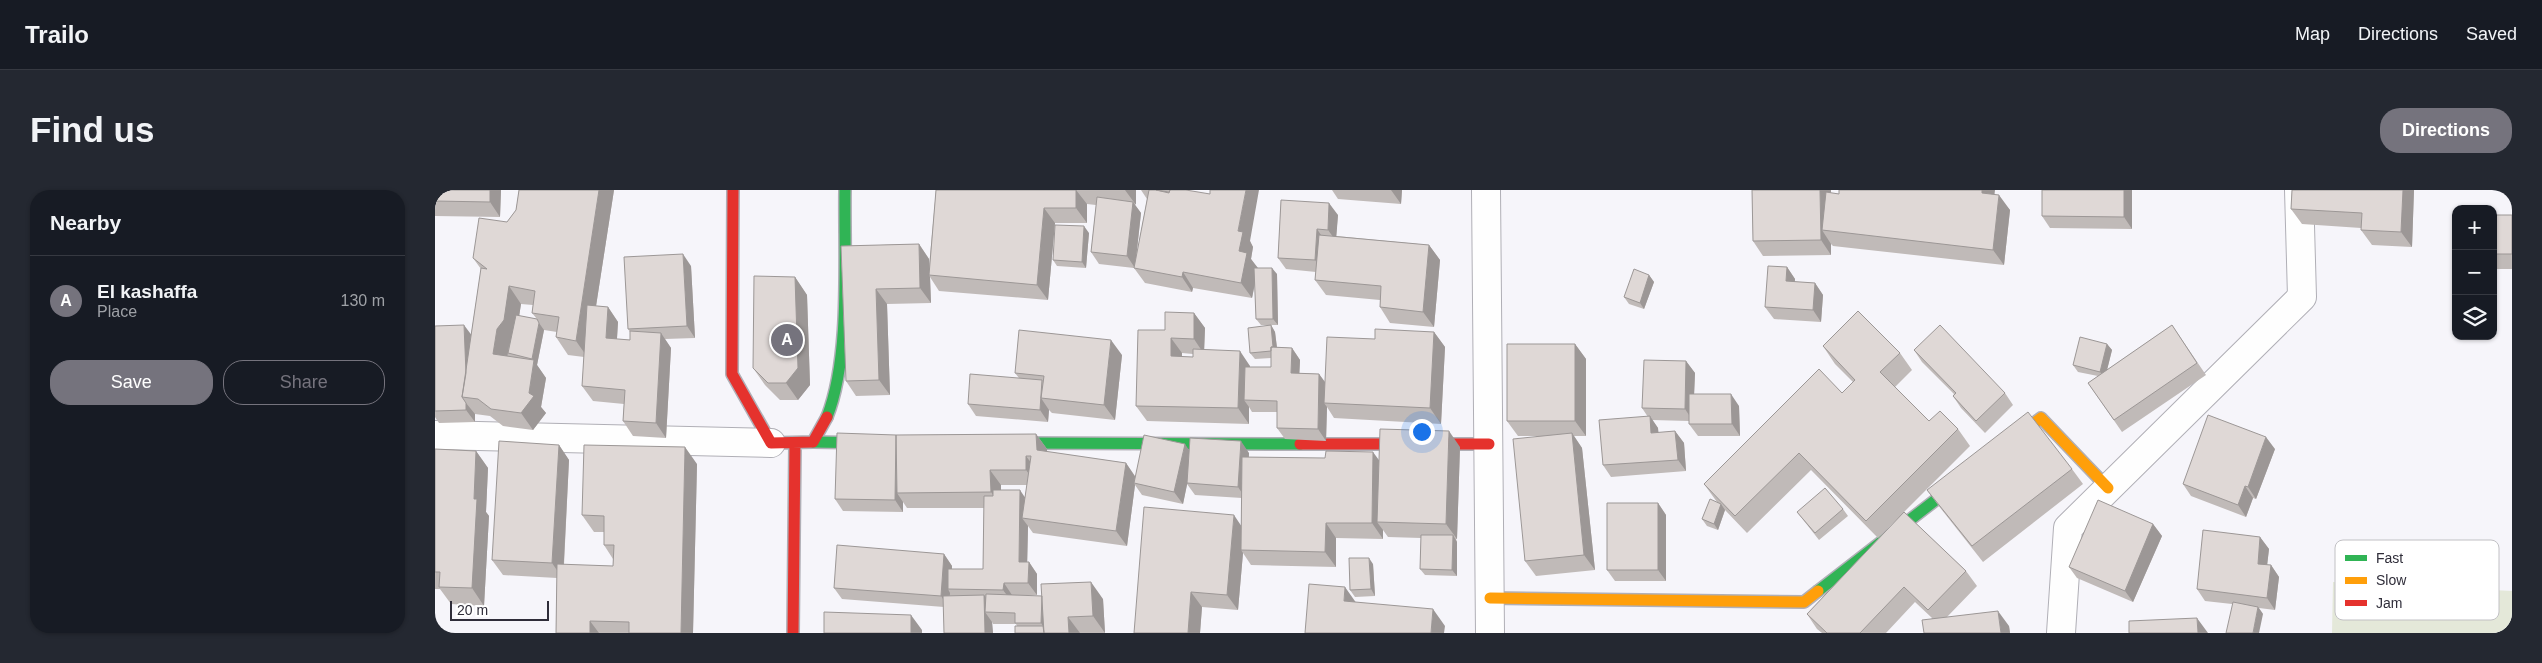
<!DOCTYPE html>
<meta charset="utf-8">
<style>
:root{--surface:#171b24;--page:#242831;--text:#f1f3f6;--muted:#9ea1a6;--line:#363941;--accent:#75737d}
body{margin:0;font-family:Arial,sans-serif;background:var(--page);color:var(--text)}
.controls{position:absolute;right:15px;top:15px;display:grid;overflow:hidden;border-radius:10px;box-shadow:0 1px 4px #0004}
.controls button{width:45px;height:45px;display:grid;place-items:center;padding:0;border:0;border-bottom:1px solid var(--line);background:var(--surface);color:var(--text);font:25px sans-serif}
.scale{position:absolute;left:15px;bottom:12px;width:99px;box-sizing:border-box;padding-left:5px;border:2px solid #2f2d39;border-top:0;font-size:14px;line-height:18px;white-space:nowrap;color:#2f2d39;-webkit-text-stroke:4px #fff;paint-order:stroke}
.you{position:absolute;left:986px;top:241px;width:18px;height:18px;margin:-12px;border:4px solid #fff;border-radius:50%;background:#1a73e8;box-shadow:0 0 0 8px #1a73e833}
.badge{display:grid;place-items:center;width:32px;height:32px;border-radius:50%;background:var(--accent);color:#fff;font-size:16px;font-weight:700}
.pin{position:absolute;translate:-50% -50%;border:2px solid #fff;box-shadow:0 1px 5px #0006}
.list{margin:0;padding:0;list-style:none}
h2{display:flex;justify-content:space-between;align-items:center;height:65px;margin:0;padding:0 20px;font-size:21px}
h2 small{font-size:16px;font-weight:400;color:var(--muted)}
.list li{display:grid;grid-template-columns:32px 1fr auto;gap:15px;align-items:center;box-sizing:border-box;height:90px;padding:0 20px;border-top:1px solid var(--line)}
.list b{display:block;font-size:19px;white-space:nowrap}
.list p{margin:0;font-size:16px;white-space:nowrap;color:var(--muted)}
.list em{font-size:16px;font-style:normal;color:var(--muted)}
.actions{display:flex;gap:10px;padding:15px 20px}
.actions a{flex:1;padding:11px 0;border:1px solid var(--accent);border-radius:20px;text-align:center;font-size:18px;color:var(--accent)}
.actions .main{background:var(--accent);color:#fff}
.icon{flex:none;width:28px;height:28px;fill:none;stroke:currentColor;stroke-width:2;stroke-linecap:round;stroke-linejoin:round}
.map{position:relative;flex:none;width:2077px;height:443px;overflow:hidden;border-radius:20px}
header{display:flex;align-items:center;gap:30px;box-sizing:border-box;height:70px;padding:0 25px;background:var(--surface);border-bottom:1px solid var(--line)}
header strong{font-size:24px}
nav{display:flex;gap:28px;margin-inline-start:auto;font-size:18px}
.intro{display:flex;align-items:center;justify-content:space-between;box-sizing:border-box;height:120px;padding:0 30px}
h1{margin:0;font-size:35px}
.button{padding:12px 22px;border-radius:20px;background:var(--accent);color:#fff;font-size:18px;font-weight:700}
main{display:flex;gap:30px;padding:0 30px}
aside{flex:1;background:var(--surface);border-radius:20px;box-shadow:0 1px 4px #0004}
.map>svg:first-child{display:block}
.green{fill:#e4e8d9}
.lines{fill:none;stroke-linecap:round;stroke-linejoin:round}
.street-casing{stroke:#b0afb6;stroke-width:30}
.fast-casing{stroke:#b0afb6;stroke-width:14}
.slow-casing{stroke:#b0afb6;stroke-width:14}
.jam-casing{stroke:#b0afb6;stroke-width:14}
.street{stroke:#fefefe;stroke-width:28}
.fast{stroke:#30b455;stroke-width:11}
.slow{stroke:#ff9f0a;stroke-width:11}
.jam{stroke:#e5322d;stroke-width:11}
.wall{fill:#c0bab8;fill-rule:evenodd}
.shaded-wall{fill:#9c9796}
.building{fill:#dfd8d6;stroke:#9c9796}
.key{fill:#fff;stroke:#c1c0c4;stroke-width:1}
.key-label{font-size:14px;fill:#2f2d39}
</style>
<header>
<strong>Trailo</strong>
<nav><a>Map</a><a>Directions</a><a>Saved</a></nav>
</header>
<div class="intro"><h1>Find us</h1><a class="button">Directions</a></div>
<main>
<aside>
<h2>Nearby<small></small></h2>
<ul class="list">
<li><span class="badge">A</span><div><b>El kashaffa</b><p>Place</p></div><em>130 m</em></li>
</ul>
<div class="actions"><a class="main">Save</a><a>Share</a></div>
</aside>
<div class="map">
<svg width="2077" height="443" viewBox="0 0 2077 443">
<rect width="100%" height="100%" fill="#f6f5fa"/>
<!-- green -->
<path class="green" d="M1898,392L2077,401V443H1897Z"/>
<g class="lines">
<!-- street casing -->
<g class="street-casing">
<path id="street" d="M1051,0L1055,443
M0,245L336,253
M1626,443L1633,338L1867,107L1864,0"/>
</g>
<!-- fast casing -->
<g class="fast-casing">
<path id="fast" d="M392,227C416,166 409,67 410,0
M378,252L440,253
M570,253L865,254
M1383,401L1529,288"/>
</g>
<!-- slow casing -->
<g class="slow-casing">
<path id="slow" d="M1571,255L1606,228L1673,298
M1055,408L1369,412L1383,401"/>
</g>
<!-- jam casing -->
<g class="jam-casing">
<path id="jam" d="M298,0L297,184L336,253L378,252L392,227
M865,254H1054
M358,443L360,253"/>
</g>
<!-- street -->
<use href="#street" class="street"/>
<!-- fast -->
<use href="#fast" class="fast"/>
<!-- slow -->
<use href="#slow" class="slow"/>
<!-- jam -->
<use href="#jam" class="jam"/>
</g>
<!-- wall -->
<path class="wall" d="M0,0H66L65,27L0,26Z
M84,0H179L161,116L173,117L183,132L182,149L195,150V142L193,139L256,76L260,148L230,149L236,158L231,248L198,246L188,231L189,214L158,211L147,196L149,167L133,165L121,147L122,142L109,140L102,175L111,188L106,217L111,223L98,240L68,236L55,226L40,224V232L4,233L0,227V136L36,145L46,79L38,68L72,32L81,20ZM86,114L98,115L97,123L102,129L84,126Z
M501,0H701L700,15L706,23L701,69L712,9L706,0H751L815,51L818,57L816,69L822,78L842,84L843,135H836L840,142L842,157L857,158L865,170L864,183L884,184L890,192L940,149L999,142L1010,157L1006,234L899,228L892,217L891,251L850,249L842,238V222H817L814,217V234L712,231L701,216L730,140L759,123L770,138L769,160L815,176V177H836V168L820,169L815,163L834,135H826L821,129L820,93L817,108L758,98L757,102L710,93L699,78L664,74L656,62L661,15L652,14V33H620L613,110L504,101L495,87L496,113L452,114L455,205L421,206L411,191L406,56L484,54L494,69V77ZM747,163L758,164V167H747Z
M897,0H967L966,14L903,9Z
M1317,0H1396V3L1404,4H1559L1575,20L1569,75L1398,56L1396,54V65L1328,66L1318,51Z
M1607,0H1697V39L1615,38L1607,26Z
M1857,0H1979L1977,57L1937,55L1926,40V38L1867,34L1856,19Z
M846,10L903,25L901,46L994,55L1005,70L999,137L955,133L945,117V110L891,105L880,90L881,82L851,79L843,68Z
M2058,25H2077V79H2058Z
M654,43L651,78L622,76L618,70Z
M1352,77L1360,89V92L1380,93L1388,105L1386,132L1339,129L1330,117Z
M1214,85L1219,92L1209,119L1194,114L1189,107Z
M360,87L372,105L375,195L363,210H345L330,195L318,178Z
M1737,135L1771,185L1687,242L1653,193L1663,186L1643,182L1638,175L1672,154L1677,160L1672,180Z
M1140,154L1151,169V246H1139L1147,258L1160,380L1101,386L1090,371L1101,246H1083L1072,231Z
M1388,156L1465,163L1477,180L1460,197L1494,231L1523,239L1535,256L1469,322L1531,381L1542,396L1512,427L1574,436L1575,443H1489L1497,428L1480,412L1451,443H1387L1382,439L1372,424L1465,326L1443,348L1376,280L1312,343L1290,320L1283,340L1272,336L1267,329L1282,312L1269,294L1407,203L1418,192L1400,174Z
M1479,160L1570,203L1578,215L1550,243L1526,218L1518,206L1519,204L1487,172Z
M687,165L680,230L617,223L614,220L613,232L541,226L533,214L584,188L580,183Z
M1251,171L1260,183L1259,204L1304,216L1305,246H1263L1254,234V231L1217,230L1223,238V243L1240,241L1249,253L1251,281L1176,287L1168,275L1213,227L1207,218Z
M601,244L612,259V262L691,273L700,286L754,260L814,263V267L944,270L1025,257L1022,349H1021L1022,352V386L990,385L985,379L986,348L953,347L948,340V349L901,348V377L816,375L808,363L803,420L767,417L765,443H699L806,335L807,308L760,305L752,294L748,314L707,305L700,295L692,356L598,343L593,336L592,372H594L602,384V405H577L668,409L670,443H580L582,436L581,434H558L557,432L558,443H509V417L407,409L399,398L509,364L517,376V379H548L549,318H472L468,312V322L408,321L400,309L461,245ZM566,295H592L590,307L566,300Z
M124,255L134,270L129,375L178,376V369L169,355V342H159L147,325L262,274L258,443H121L122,388L68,385L57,370Z
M0,259L41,261L53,278L51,322L54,326L49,416L16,414L5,399H0Z
M1840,259L1821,309L1818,308L1811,327L1756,306L1748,294Z
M1637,279L1648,294L1548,372L1503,315L1492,300Z
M1223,313L1231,325V391H1180L1172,380Z
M1408,319L1413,326L1384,350L1362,322Z
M1718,334L1727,346L1698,412L1642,388L1634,377Z
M1825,347L1834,359L1832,375H1836L1844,387L1840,420L1824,418L1828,424L1797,414L1770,411L1762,399Z
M938,374L940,406L920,407L915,400Z"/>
<!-- shaded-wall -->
<path class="shaded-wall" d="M55,0H66L65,27L55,12Z
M164,0H179L153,168L141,151Z
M641,0L652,14V33L641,18Z
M690,0H701V15Z
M811,0H824L815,51L818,57L816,69L823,78L817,108L806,93L803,41Z
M956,0H967L966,14Z
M1385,0H1396V41L1387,40L1396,54V65L1386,50Z
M1547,0H1560L1558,18L1547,3Z
M1689,0H1697V39L1689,27Z
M1968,0H1979L1977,57L1966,42Z
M1564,5L1575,20L1569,75L1558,60Z
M698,12L706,23L700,78L692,66Z
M894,13L903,25L901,51L893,40Z
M609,18L620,33L613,110L602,95Z
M649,36L654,43L651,78L647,72Z
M882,39L890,51L888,82L880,70Z
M484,54L494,69L495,85H494L495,87L496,113L485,98Z
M994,55L1005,70L999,137L988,122Z
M248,64L256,76L260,148L252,136Z
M1352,77L1360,89L1359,103L1351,91Z
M837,78L842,84L843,135L838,129Z
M748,82L758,98L757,102L747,87Z
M1214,85L1219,92L1209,119L1205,113Z
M360,87L372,105L375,195L363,210L351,193Z
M1380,93L1388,105L1386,132L1378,120Z
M74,96L86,114L81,147L74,156L70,181L58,164L62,139Z
M441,99L452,114L455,205L444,190Z
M173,117L183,132L181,163L171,148Z
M759,123L770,138L769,164L759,149Z
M104,133L109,140L102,175L111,188L106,217L111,223L98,240L86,223L94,203L99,171L97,169Z
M29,135L38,147L31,207Z
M836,135L840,142L843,167L838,160Z
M999,142L1010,157L1006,234L995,218Z
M226,143L236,158L231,248L221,233Z
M736,148L747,163L746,181L736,166Z
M676,150L687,165L680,230L669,215Z
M1140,154L1151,169V246L1140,231Z
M1672,154L1677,160L1670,188L1665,182Z
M857,158L865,170L864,194L856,183Z
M805,161L815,176L814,210H809L814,217V234L803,218Z
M1251,171L1260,183L1258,231L1250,219Z
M884,184L892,195L889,213L892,217L891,251L883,239Z
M607,190L606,208L614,220L613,232L605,220Z
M1296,204L1304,216L1305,246L1297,234Z
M31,213L40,224V232L31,220Z
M1215,226L1223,238L1225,255L1216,243Z
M1014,241L1025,257L1022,349L1011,334Z
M1240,241L1249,253L1251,281L1243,270Z
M1137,243L1147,258L1160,380L1149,365Z
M601,244L612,259V276L602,260Z
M461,245L462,303L468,312V322L460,310Z
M1831,247L1840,259L1821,309L1813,297Z
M806,251L814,263L811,309L803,297Z
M750,254L758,266L748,314L739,302Z
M124,255L134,270L128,389L117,373Z
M250,257L262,274L258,443H246Z
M41,261L53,278L51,322L54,326L49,416L37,398L39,309Z
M938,262L949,277L942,332L948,340V349L937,333Z
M591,266L602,281V295L591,280Z
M691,273L701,288L699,293L700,295L692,356L681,341Z
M555,280L566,295V317L556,302Z
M1810,296L1818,308L1811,327L1803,315Z
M585,300L593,312L587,328L593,336L592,383L584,372Z
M1223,313L1231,325V391L1223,380Z
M1286,314L1290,320L1283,340L1279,334Z
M799,325L809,340L806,360L808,363L803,420L792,405Z
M891,333L901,348V377L890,362Z
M1718,334L1727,346L1698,412L1690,401Z
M1018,345L1022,352V386L1017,380Z
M1825,347L1834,359L1831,385L1823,374Z
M509,364L517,376L516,399H513L515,403L514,418L506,406Z
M934,368L938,374L940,406L936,399Z
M594,372L602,384V405L593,393Z
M1836,375L1844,387L1840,420L1832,408Z
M656,392L668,409L670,443L658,426Z
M569,393L577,405V412L568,400Z
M910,397L922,414L909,411Z
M756,402L767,417L765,443H753Z
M549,405L557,417L550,422L557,432L558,443H550Z
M607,406L609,438L606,433Z
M1823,417L1828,424L1824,443H1818Z
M998,419L1010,436L1009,443H996Z
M1563,421L1574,436L1575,443H1566Z
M476,425L487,440V443H476Z
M633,427L645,443H634Z
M1762,428L1773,443H1763Z
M155,431L164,443H155Z"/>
<!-- building -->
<path class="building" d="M0,0H55V12L0,11Z
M84,0H164L141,151L121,147L124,127L97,123L100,101L74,96L69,130L62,139L58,164L99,170L94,203L99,206L86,223L56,219L43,209L27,207L46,78L52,79L38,68L44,28L72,32L81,20Z
M501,0H641V18H609L602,95L494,85Z
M714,0H721L734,3L735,0H751L775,4V0H811L803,41L808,42L804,61L812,63L806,93L748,82L747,87L699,78Z
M721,0H735L734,2Z
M1317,0H1385L1386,50L1318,51Z
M1404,0H1547V3L1564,5L1558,60L1387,40L1391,2L1404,4Z
M1607,0H1689V27L1607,26Z
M1857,0H1968L1966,42L1926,40L1927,23L1856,19Z
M662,7L698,12L692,66L656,62Z
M846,10L894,13L893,40L882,39L880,70L843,68Z
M2058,25H2077V64H2058Z
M620,35L649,36L647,72L618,70Z
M884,45L994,55L988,122L945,117L946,96L880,90Z
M484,54L485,98L441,99L444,190L411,191L406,56Z
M248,64L252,136L193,139L189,67Z
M1333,76L1352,77L1351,91L1380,93L1378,120L1330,117Z
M819,78H837L838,129H821Z
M1199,79L1214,85L1205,113L1189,107Z
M319,86L360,87L363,178L351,193H333L318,178Z
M152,115L173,117L171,148L195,150V141L226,143L221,233L188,231L190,200L147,196Z
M1423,121L1465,163L1445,182L1494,231L1505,221L1523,239L1431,331L1364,263L1300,326L1269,294L1384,179L1407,203L1420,190L1388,156Z
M730,122L759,123V149L736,148V166L758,167V159L805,161L803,218L701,216L703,140H730Z
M81,125L102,129L104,133L97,169L73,163Z
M29,135L31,183L27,207L31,213V220L0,221V136Z
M836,135L838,157H836V161L815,163L813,138Z
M1505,135L1570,203L1541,231L1518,206L1521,203L1479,160Z
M1737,135L1762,173L1679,230L1653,193Z
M940,139L999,142L995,218L889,213L892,147L940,149Z
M584,140L676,150L669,215L606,208L609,186L580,183Z
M1645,147L1672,154L1665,182L1638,175Z
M1072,154H1140V231H1072Z
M836,157L857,158L856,183L884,184L883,239L842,238V211L809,210L810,177H836Z
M1209,170L1251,171L1250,219L1207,218Z
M535,184L607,190L605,220L533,214Z
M1254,204H1296L1297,234H1254Z
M1593,222L1637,279L1537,356L1492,300Z
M1773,225L1831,247L1813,297L1810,296L1803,315L1748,294Z
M1215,226L1216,243L1240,241L1243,270L1168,275L1164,230Z
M945,239L1014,241L1011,334L942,332Z
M402,243L461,245L460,310L400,309Z
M1137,243L1149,365L1090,371L1078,249Z
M601,244L602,260L691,273L681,341L587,328L596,266H591V280H555L556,302L462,303L461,245Z
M709,245L750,254L739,302L699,293Z
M755,248L806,251L803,297L752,293Z
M64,251L124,255L117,373L57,370Z
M149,255L250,257L246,443H194V432L155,431V443H121L122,374L178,376L179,355H169V326L147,325Z
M0,259L41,261L39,309H42L37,398L4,397L5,382H0Z
M891,261L938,262L937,333H891L890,362L806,360L807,267L890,268Z
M1390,298L1408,319L1380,343L1362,322Z
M558,300H585L584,372H594L593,393H569L568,400L513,399V379H548L549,306H558Z
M1275,309L1286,314L1279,334L1267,329Z
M1663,310L1718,334L1690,401L1634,377Z
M1172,313H1223V380H1172Z
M709,317L799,325L792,405L756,402L753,443H699Z
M1469,322L1531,381L1493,420L1469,397L1425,443H1392L1372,424Z
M1768,340L1825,347L1823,374L1836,375L1832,408L1762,399Z
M986,345H1018L1017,380L985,379Z
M402,355L509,364L506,406L399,398Z
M914,368H934L936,399L915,400Z
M656,392L658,426L633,427L634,443H609L606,394Z
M874,394L910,397L909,411L998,419L996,443H870Z
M551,404L607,406L606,433H580V423L550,422Z
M549,405L550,443H509L508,406Z
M1798,412L1823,417L1818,443H1791Z
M1563,421L1566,443H1489L1487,430Z
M389,422L476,425V443H389Z
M1762,428L1763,443H1694V431Z
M580,436H608L609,443H580Z"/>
<!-- legend -->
<rect x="1900" y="350" width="164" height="80" rx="8" class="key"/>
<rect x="1910" y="365" width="22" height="6" fill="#30b455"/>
<rect x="1910" y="387" width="22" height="7" fill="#ff9f0a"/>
<rect x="1910" y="410" width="22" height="6" fill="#e5322d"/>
<g class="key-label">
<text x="1941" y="373">Fast</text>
<text x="1941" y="395">Slow</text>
<text x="1941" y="418">Jam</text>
</g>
</svg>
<div class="controls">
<button>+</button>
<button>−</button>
<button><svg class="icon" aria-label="layers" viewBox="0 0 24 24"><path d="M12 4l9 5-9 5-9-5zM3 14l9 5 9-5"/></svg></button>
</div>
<div class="scale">20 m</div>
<div class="you"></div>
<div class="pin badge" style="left:352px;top:150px">A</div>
</div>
</main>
